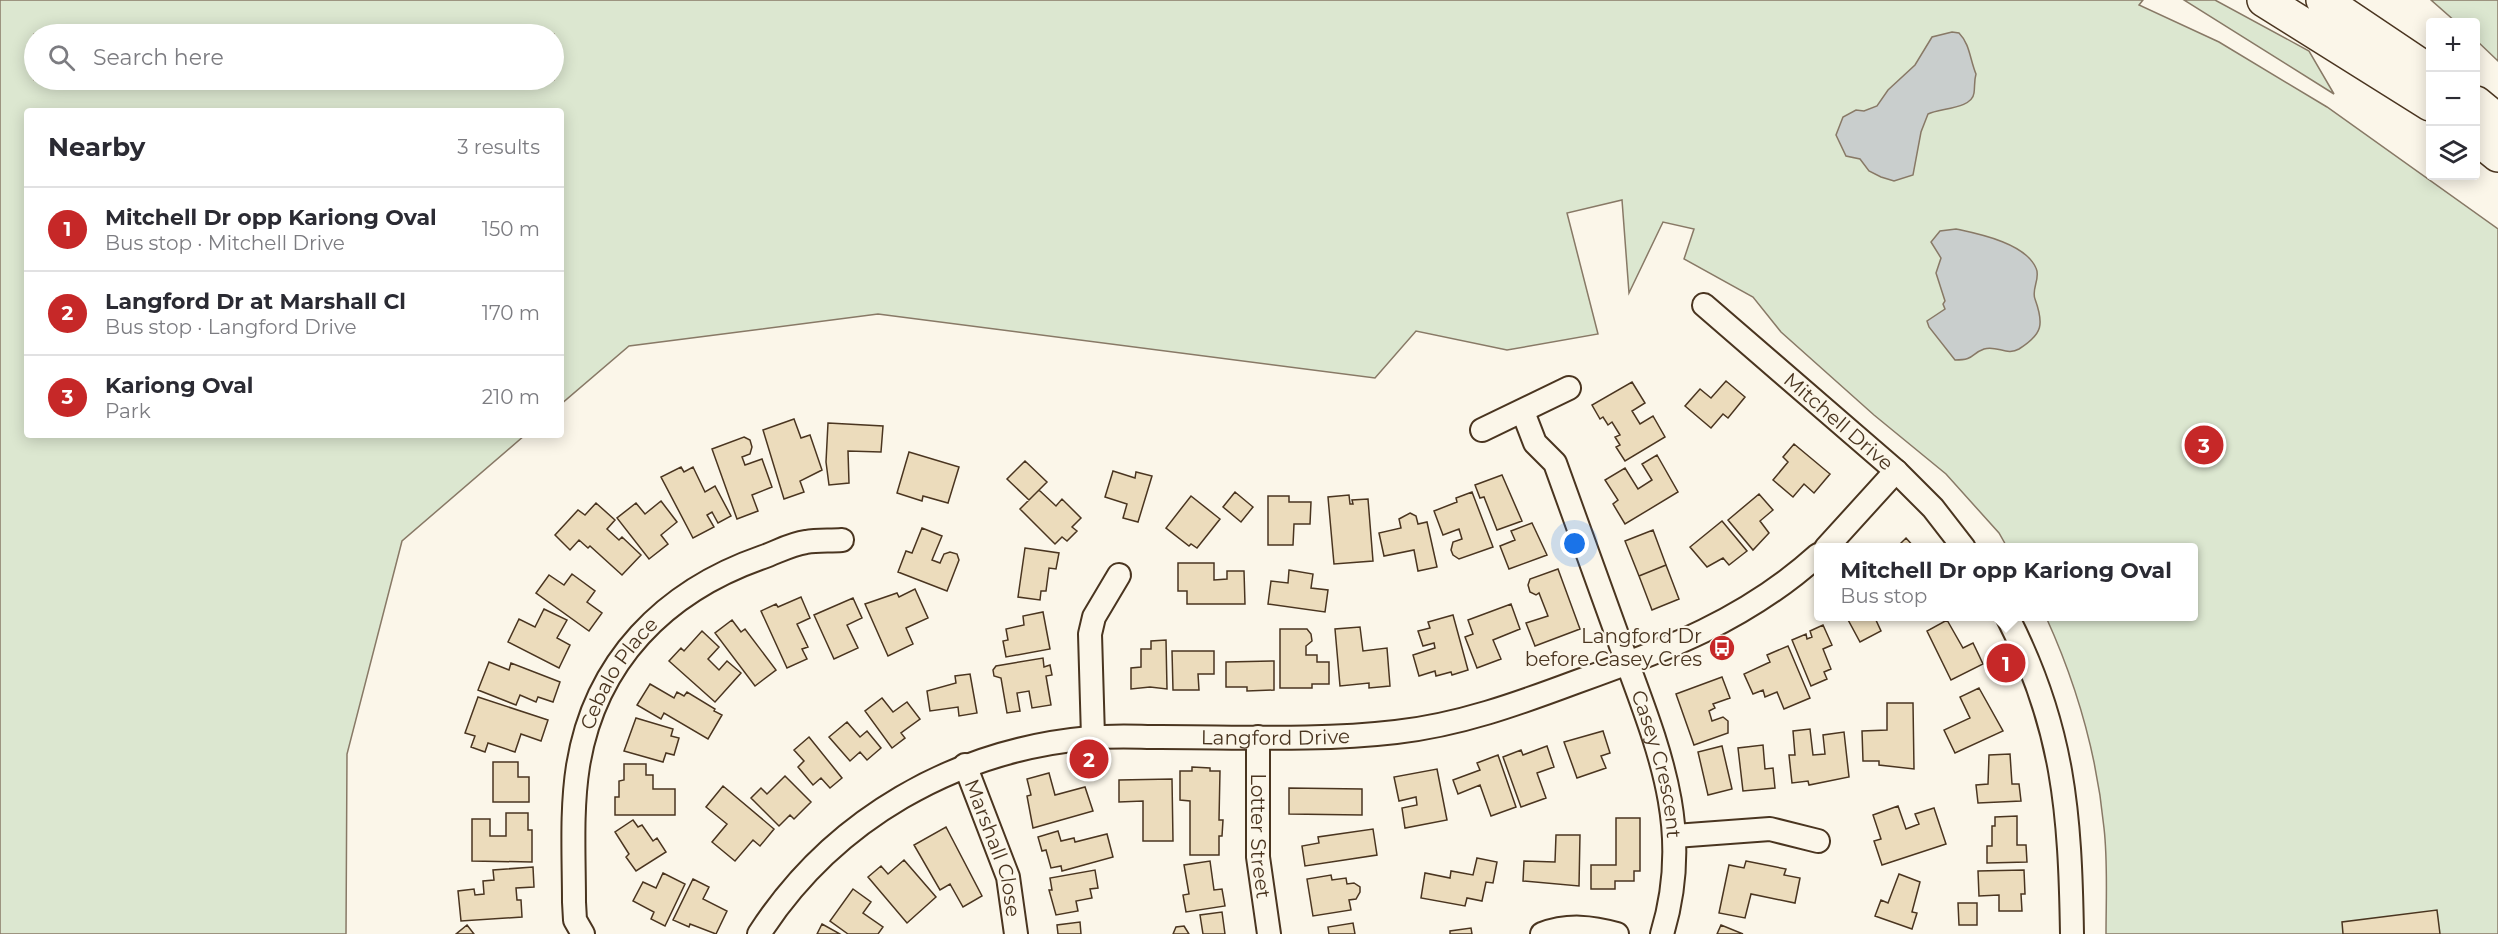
<!DOCTYPE html>
<meta charset="utf-8">
<style>
:root{--surface:#fff;--page:#f2f2f3;--text:#2b2b33;--muted:#7c7c81;--line:#e1e1e2;--accent:#c62828}
body{margin:0;font-family:Montserrat,sans-serif;background:var(--page);color:var(--text)}
.controls{position:absolute;right:18px;top:18px;display:grid;overflow:hidden;border-radius:6px;box-shadow:0 3px 15px #0003}
.controls button{width:54px;height:54px;display:grid;place-items:center;padding:0;border:0;border-bottom:2px solid var(--line);background:var(--surface);color:var(--text);font:30px sans-serif}
.you{position:absolute;left:1575px;top:544px;width:21px;height:21px;margin:-15px;border:4px solid #fff;border-radius:50%;background:#1a73e8;box-shadow:0 0 0 9px #1a73e833}
.badge{display:grid;place-items:center;width:39px;height:39px;border-radius:50%;background:var(--accent);color:#fff;font-size:20px;font-weight:700}
.pin{position:absolute;translate:-50% -50%;border:3px solid #fff;box-shadow:0 2px 6px #0006}
.popup{position:absolute;left:1814px;top:543px;width:384px;height:78px;box-sizing:border-box;display:grid;place-content:center;border-radius:6px;background:var(--surface);filter:drop-shadow(0 2px 4px #0005);font-size:20px;white-space:nowrap;color:var(--muted)}
.popup b{font-size:22px;color:var(--text)}
.popup::after{content:'';position:absolute;left:50%;top:100%;margin-left:-12px;border:12px solid transparent;border-top-color:var(--surface)}
.list{margin:0;padding:0;list-style:none}
h2{display:flex;justify-content:space-between;align-items:center;height:78px;margin:0;padding:0 24px;font-size:26px}
h2 small{font-size:20px;font-weight:400;color:var(--muted)}
.list li{display:grid;grid-template-columns:39px 1fr auto;gap:18px;align-items:center;box-sizing:border-box;height:84px;padding:0 24px;border-top:2px solid var(--line)}
.list b{display:block;font-size:22px;white-space:nowrap}
.list p{margin:0;font-size:20px;white-space:nowrap;color:var(--muted)}
.list em{font-size:20px;font-style:normal;color:var(--muted)}
.icon{flex:none;width:33px;height:33px;fill:none;stroke:currentColor;stroke-width:2;stroke-linecap:round;stroke-linejoin:round}
.map{position:relative;flex:none;width:2498px;height:934px;overflow:hidden}
.search{position:absolute;background:var(--surface);box-shadow:0 3px 15px #0003;left:24px;top:24px;width:540px;height:66px;display:flex;align-items:center;gap:15px;box-sizing:border-box;padding:0 21px;border-radius:33px;color:var(--muted);font-size:22px}
.panel{position:absolute;background:var(--surface);box-shadow:0 3px 15px #0003;left:24px;top:108px;width:540px;height:330px;border-radius:6px}
.map>svg:first-child{display:block}
.green{fill:#dce7d0;stroke:#887966;stroke-width:1.5;fill-rule:evenodd}
.water{fill:#c9cecd;stroke:#887966;stroke-width:1.5}
.building{fill:#ecdcbc;stroke:#4a3520;stroke-width:1.5}
.lines{fill:none;stroke-linecap:round;stroke-linejoin:round}
.minor-casing{stroke:#4a3520;stroke-width:26}
.highway-casing{stroke:#4a3520;stroke-width:36}
.minor{stroke:#fbf6e9;stroke-width:22}
.highway{stroke:#fbf6e9;stroke-width:33}
.labels{text-anchor:middle;stroke-width:4.5;stroke-linejoin:round;paint-order:stroke}
.street-label{font-size:20px;fill:#4a3520;stroke:#fbf6e9}
.poi-label{font-size:20px;fill:#4a3520;stroke:#fbf6e9;text-anchor:end}
</style>
<div class="map">
<svg width="2498" height="934" viewBox="0 0 2498 934">
<rect width="100%" height="100%" fill="#fbf6e9"/>
<!-- green -->
<path class="green" d="M0,0H2143L2139,5L2219,42L2327,107L2498,229V934H2106C2106,899 2108,863 2104,828C2097,755 2076,683 2046,617L2194,616V548L2007,547L1999,533L1946,474L1874,415L1781,332L1753,297L1684,259L1694,229L1663,222L1629,293L1622,200L1567,213L1598,334L1507,350L1416,331L1375,378L878,314L629,346L561,404V111H27V435H525L402,541L347,754L346,934H0ZM34,34H554V80H34Z
M2184,0H2215L2309,51L2334,94Z
M2431,0H2498V61L2476,40V22H2456Z"/>
<!-- water -->
<path class="water" d="M1952,32L1959,33C1970,44 1970,60 1976,74C1974,81 1975,86 1974,93C1972,109 1940,108 1928,114L1921,132L1913,175L1894,181L1881,177L1869,171L1860,159L1846,156L1836,135L1843,117L1856,110L1864,111L1877,106L1888,90L1915,65L1932,37Z
M1956,229C1979,234 2025,243 2036,268C2041,278 2031,289 2035,299C2044,324 2043,334 2019,349C2007,356 1997,345 1984,349C1970,354 1975,360 1955,360L1929,327L1927,321L1945,309L1943,304L1945,301L1936,273L1941,258L1931,242L1940,231Z"/>
<!-- building -->
<path class="building" d="M1726,381L1745,397L1728,418L1723,414L1711,428L1685,406L1700,389L1711,398Z
M1632,382L1645,403L1632,411L1640,424L1653,416L1665,437L1625,461L1616,447L1620,445L1615,437L1620,435L1612,422L1608,425L1603,417L1600,419L1592,405Z
M794,419L801,438L810,435L822,470L800,481L804,492L784,499L763,430Z
M828,423L883,426L881,452L848,451L849,483L829,485L826,462Z
M744,437L750,440L752,447L750,454L742,457L745,465L762,459L772,487L752,495L758,511L737,519L712,449Z
M1794,444L1830,474L1814,493L1804,484L1793,497L1773,480L1788,462L1783,457Z
M909,452L959,467L948,503L923,496L922,501L897,493Z
M1657,455L1678,492L1625,524L1613,504L1618,500L1605,480L1625,468L1638,489L1652,480L1642,464Z
M1025,461L1047,482L1029,500L1007,479Z
M681,467L684,472L693,467L705,492L715,486L731,516L718,523L712,512L707,515L714,527L693,538L661,477Z
M1113,471L1135,478L1136,472L1152,476L1138,522L1123,518L1127,504L1105,497Z
M1502,475L1522,521L1497,530L1484,497L1480,498L1475,485Z
M1039,490L1056,506L1062,499L1081,518L1072,527L1077,531L1067,541L1062,537L1055,544L1020,509Z
M1235,492L1253,507L1241,522L1223,507Z
M1472,492L1493,547L1459,559L1453,555L1451,550L1453,542L1462,539L1459,529L1443,535L1434,511L1457,502L1456,498Z
M1759,494L1773,510L1760,521L1769,533L1753,550L1728,520Z
M1349,495L1350,504H1353L1352,500L1368,499L1373,561L1334,564L1328,497Z
M1191,496L1220,519L1197,548L1191,544L1189,546L1166,528Z
M1268,496H1289V502H1311L1310,524H1294L1293,545H1268Z
M661,501L677,522L661,535L668,544L649,559L617,518L636,503L645,514Z
M596,503L615,520L607,529L619,540L622,537L641,555L622,575L590,546L588,548L579,540L570,550L555,535L578,510L585,515Z
M1410,513L1416,516L1418,524L1427,522L1437,567L1418,571L1414,550L1384,556L1379,533L1401,528L1399,519Z
M1722,521L1747,551L1729,565L1723,558L1707,567L1690,547Z
M1532,523L1547,555L1509,569L1500,546L1515,540L1511,531Z
M922,528L942,536L932,560L940,563L944,554L950,552L957,554L959,560L947,591L898,572L906,551L912,553Z
M1653,530L1666,565L1639,576L1625,541Z
M1906,538L1915,548H1896Z
M1025,548L1059,553L1056,569L1049,568L1046,591H1041L1040,600L1018,597Z
M1178,563H1214V580L1227,579V571H1244L1245,604H1187V591H1178Z
M1666,565L1679,599L1652,610L1639,576Z
M1558,569L1580,629L1535,646L1526,623L1548,616L1539,593L1536,595L1530,592L1528,585L1530,579Z
M1289,570L1313,574L1311,588L1328,590L1325,612L1268,604L1271,581L1288,583Z
M572,574L595,591L587,602L602,613L589,631L536,593L549,575L564,585Z
M915,589L928,618L906,628L913,644L888,656L865,604L897,593L899,597Z
M801,597L810,618L797,624L808,647L802,649L807,659L787,668L761,611L776,604L778,607Z
M853,598L862,618L847,625L858,648L834,659L814,615Z
M1511,604L1520,629L1493,640L1501,659L1477,668L1465,637L1473,634L1468,620Z
M544,609L567,620L557,638L570,645L559,668L508,642L519,619L535,627Z
M1043,612L1050,649L1006,657L1003,641L1008,640L1006,629L1024,625L1023,616Z
M1453,615L1468,670L1452,675L1451,672L1436,676L1435,671L1419,676L1413,655L1435,648L1434,643L1423,646L1418,631L1430,628L1428,622Z
M1846,616H1874L1881,631L1860,642Z
M732,620L741,632L745,629L776,670L755,686L715,633Z
M1947,620L1963,648L1973,643L1983,664L1951,680L1927,631Z
M1823,625L1832,645L1823,649L1831,669L1824,672L1827,679L1811,686L1792,640L1806,634L1807,639L1812,637L1810,631Z
M1360,627L1363,651L1387,648L1390,686L1369,688V683L1340,686L1335,629Z
M1280,629H1307L1311,634L1312,641L1306,646V655H1317V662H1329V684H1312V688H1280Z
M702,631L719,647L708,659L719,670L727,661L741,673L715,702L669,661L681,648L684,651Z
M1166,640L1167,689L1150,687L1131,689V668L1141,667V649H1151V641Z
M1788,646L1810,698L1784,709L1777,692L1765,697L1763,690L1753,694L1744,674L1770,662L1767,655Z
M1172,651H1214V674H1198L1199,690H1173Z
M1043,658L1044,667L1050,665L1052,675L1046,676L1051,705L1032,708L1029,691L1017,693L1020,711L1007,713L1001,678L994,676L993,670L996,666Z
M1274,661V690L1247,691V687H1226V662Z
M489,662L509,670L511,663L560,682L553,702L538,697L536,702L520,695L516,705L478,690Z
M970,674L977,713L959,716L958,707L930,711L927,691L956,683L955,676Z
M1722,677L1730,698L1713,704L1715,708L1709,711L1712,721L1723,717L1728,721V733L1694,745L1676,694Z
M650,684L674,698L677,692L684,696L687,692L715,709L714,711L722,715L708,739L664,713L661,719L637,705Z
M1979,688L2003,731L1955,753L1944,730L1970,718L1960,697Z
M478,697L548,720L541,741L521,734L515,752L488,743L485,752L471,747L475,736L465,733Z
M882,698L893,712L907,702L920,719L901,733L905,738L892,748L865,711Z
M1887,703H1913L1914,769L1879,765V761H1863L1862,731L1887,730Z
M636,718L673,729L671,736L679,738L674,755L666,753L663,762L624,751Z
M847,722L860,737L867,731L881,748L867,760L860,752L850,761L829,737Z
M1810,729L1813,755L1825,754L1823,735L1844,732L1849,777L1809,785L1808,781L1792,783L1789,755H1795L1793,731Z
M1603,731L1610,753L1601,756L1606,768L1577,778L1564,742Z
M809,737L842,778L830,788L821,778L813,785L798,767L804,761L794,750Z
M1763,745L1765,769L1773,768L1775,788L1743,791L1738,748Z
M1547,746L1554,767L1537,773L1546,798L1521,807L1503,757L1521,750L1523,755Z
M1722,746L1732,789L1708,795L1698,752Z
M2010,754L2012,784H2019L2021,801L1978,803L1976,785L1988,784L1989,755Z
M1498,755L1516,807L1491,816L1480,785L1458,794L1453,780L1480,770L1477,763Z
M493,762H518V777H529V802H493Z
M624,764H646V775H653V789H675V815H615V797H619V781L624,780Z
M1192,767L1210,768V771H1220L1219,820H1223L1222,836H1219V855H1190V801L1180,800V771H1192Z
M1437,769L1447,820L1405,828L1402,808L1417,805L1416,797L1399,801L1394,777Z
M1049,773L1055,795L1085,787L1093,811L1033,828L1027,796L1031,795L1027,779Z
M785,776L811,802L794,819L790,815L779,826L751,798L761,788L767,794Z
M1172,779L1173,841H1143V801L1119,802V780Z
M723,786L774,829L760,846L753,840L735,861L712,842L727,824L706,807Z
M1289,788L1362,789V815L1289,814Z
M1898,806L1906,829L1919,824L1915,814L1934,808L1946,844L1882,865L1874,841L1881,839L1873,815Z
M506,813H528V830H532V862L472,861V819H490V836H506Z
M2017,816V845H2026L2027,862L1987,863V846H1992V826H1995V817Z
M1616,818H1640V871H1634V881H1615V889H1591V865H1616Z
M633,820L638,827L642,825L653,841L657,838L666,852L636,871L626,857L629,854L615,832Z
M946,827L982,896L963,907L950,884L940,890L914,845Z
M1373,829L1377,855L1305,866L1302,846L1319,843L1318,837Z
M1058,831L1061,841L1074,838L1075,842L1107,834L1113,857L1062,871L1061,866L1051,868L1046,850L1042,851L1038,837Z
M1556,835H1580L1579,886L1523,881L1524,861L1555,862Z
M1477,858L1497,862L1493,883L1486,882L1482,901L1467,898L1465,906L1421,898L1425,873L1450,878L1451,871L1473,875Z
M904,860L936,897L907,923L868,877L881,866L888,874Z
M1210,861L1214,890L1222,889L1225,906L1186,912L1183,895L1189,894L1184,865Z
M1746,861L1786,869L1784,875L1800,878L1795,903L1751,894L1745,918L1719,913L1729,865L1744,868Z
M533,867L534,887L516,888L517,900H521L522,917L461,921L458,891L474,889L475,895L484,894L483,881L494,880L493,870Z
M1095,870L1098,888L1090,889L1092,898L1076,901L1078,911L1056,915L1049,890H1052L1050,878Z
M2024,870L2025,894H2021L2022,911H1999V895L1979,896L1978,871Z
M663,873L685,884L665,926L651,919L654,912L633,901L643,882L656,888Z
M1899,874L1920,882L1912,912L1917,913L1912,929L1875,916L1881,900L1888,903Z
M1331,875L1332,880L1346,878L1347,884L1354,883L1360,887V892L1356,899L1349,900L1351,910L1313,916L1307,879Z
M693,879L709,887L703,899L727,911L716,934L690,924L689,927L673,920Z
M853,889L871,902L863,913L883,927L878,934H848L830,921Z
M1958,903H1977V925H1959Z
M2437,910L2440,934H2343L2342,922Z
M1222,912L1225,934H1203L1200,915Z
M1080,922L1081,934H1058L1057,925Z
M1353,923L1355,934H1329L1328,927Z
M822,924L840,934H817Z
M467,925L474,934H456Z
M1721,925L1743,934H1717Z
M1184,926L1189,934H1173L1176,927Z
M1471,928L1472,934H1450V931Z"/>
<g class="lines">
<!-- minor casing -->
<g class="minor-casing">
<g id="minor">
<path id="s1" d="M1704,305L1896,471L1933,508L1964,548"/>
<path id="s2" d="M1523,412L1535,443L1555,463C1577,523 1598,583 1620,643C1656,743 1695,826 1662,934"/>
<path d="M1482,430L1569,388"/>
<path d="M1826,548L1896,471"/>
<path d="M2007,616C2064,727 2070,813 2072,934"/>
<path d="M1093,737L1090,634L1094,617L1119,575"/>
<path id="s3" d="M1258,737V857L1269,934"/>
<path id="s4" d="M965,765L1008,877L1016,934"/>
<path d="M1675,836L1770,829L1818,841"/>
<path id="s5" d="M583,934L575,920L574,902C574,858 571,810 578,766C595,661 665,591 763,557C777,552 791,544 806,542C817,540 830,541 842,540"/>
<path id="s6" d="M759,934C833,819 955,750 1090,738C1114,735 1138,737 1161,737C1239,737 1318,741 1396,732C1459,725 1517,704 1576,682C1666,650 1746,620 1818,555"/>
<path d="M1542,934C1568,924 1592,927 1617,934"/>
</g>
</g>
<!-- highway casing -->
<g class="highway-casing">
<path id="highway" d="M2264,0L2430,104
M2323,0L2430,72
M2476,103L2498,121
M2476,137L2498,155"/>
</g>
<!-- minor -->
<use href="#minor" class="minor"/>
<!-- highway -->
<use href="#highway" class="highway"/>
</g>
<!-- icons -->
<defs>
<g id="bus-disc" transform="scale(1.35)"><circle r="9.5" fill="#c62828" stroke="#fbf6e9"/><path d="M-5-6H5V4H4V6H2V4H-2V6H-4V4H-5ZM-3.5-4V0h7V-4ZM-3.5 1.2v1.5H-2V1.2ZM2 1.2v1.5H3.5V1.2Z" fill="#fff"/></g>
</defs>
<g fill-rule="evenodd">
<use href="#bus-disc" x="1722" y="648"/>
</g>
<g class="labels">
<!-- street labels -->
<g class="street-label">
<text dy="7" stroke="none"><textPath href="#s1" startOffset="178">Mitchell Drive</textPath></text>
<text dy="7" stroke="none"><textPath href="#s5" startOffset="273">Cebalo Place</textPath></text>
<text dy="7" stroke="none"><textPath href="#s6" startOffset="584">Langford Drive</textPath></text>
<text dy="7" stroke="none"><textPath href="#s2" startOffset="380">Casey Crescent</textPath></text>
<text dy="7" stroke="none"><textPath href="#s3" startOffset="99">Lotter Street</textPath></text>
<text dy="7" stroke="none"><textPath href="#s4" startOffset="88">Marshall Close</textPath></text>
</g>
<!-- poi labels -->
<g class="poi-label">
<text x="1702" y="643">Langford Dr<tspan x="1702" dy="23">before Casey Cres</tspan></text>
</g>
</g>
</svg>
<div class="controls">
<button>+</button>
<button>−</button>
<button><svg class="icon" aria-label="layers" viewBox="0 0 24 24"><path d="M12 4l9 5-9 5-9-5zM3 14l9 5 9-5"/></svg></button>
</div>
<div class="you"></div>
<div class="pin badge" style="left:2006px;top:663px">1</div>
<div class="popup"><b>Mitchell Dr opp Kariong Oval</b>Bus stop</div>
<div class="pin badge" style="left:1089px;top:759px">2</div>
<div class="pin badge" style="left:2204px;top:445px">3</div>
<div class="search"><svg class="icon" aria-label="search" viewBox="0 0 24 24"><circle cx="10" cy="10" r="6"/><path d="M15 15l6 6"/></svg>Search here</div>
<section class="panel">
<h2>Nearby<small>3 results</small></h2>
<ul class="list">
<li><span class="badge">1</span><div><b>Mitchell Dr opp Kariong Oval</b><p>Bus stop · Mitchell Drive</p></div><em>150 m</em></li>
<li><span class="badge">2</span><div><b>Langford Dr at Marshall Cl</b><p>Bus stop · Langford Drive</p></div><em>170 m</em></li>
<li><span class="badge">3</span><div><b>Kariong Oval</b><p>Park</p></div><em>210 m</em></li>
</ul>
</section>
</div>
